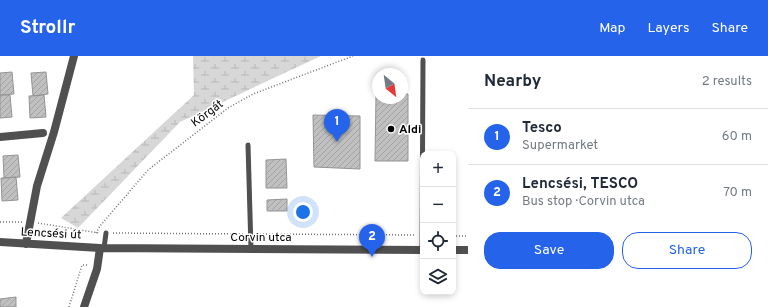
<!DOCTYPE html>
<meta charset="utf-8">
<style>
:root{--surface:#fff;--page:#f2f2f3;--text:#1f2937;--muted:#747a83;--line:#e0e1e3;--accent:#2563eb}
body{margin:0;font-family:Overpass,sans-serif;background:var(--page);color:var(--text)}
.controls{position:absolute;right:12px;bottom:12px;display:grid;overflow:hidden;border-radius:8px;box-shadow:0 2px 6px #0003}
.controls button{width:36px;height:36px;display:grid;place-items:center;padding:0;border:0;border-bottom:1px solid var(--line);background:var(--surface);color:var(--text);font:20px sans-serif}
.compass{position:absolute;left:372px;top:12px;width:36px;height:36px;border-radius:50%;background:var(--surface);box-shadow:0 2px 6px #0003;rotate:151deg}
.you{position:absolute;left:303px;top:156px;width:14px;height:14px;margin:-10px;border:3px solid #fff;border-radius:50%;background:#1a73e8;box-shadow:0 0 0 6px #1a73e833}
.badge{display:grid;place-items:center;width:26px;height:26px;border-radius:50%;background:var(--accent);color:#fff;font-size:13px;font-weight:700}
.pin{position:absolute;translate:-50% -33px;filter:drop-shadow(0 1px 2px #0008)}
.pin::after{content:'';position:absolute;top:21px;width:14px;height:12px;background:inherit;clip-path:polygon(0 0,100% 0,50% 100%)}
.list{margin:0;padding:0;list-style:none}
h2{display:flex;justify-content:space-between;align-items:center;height:52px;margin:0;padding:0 16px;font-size:17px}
h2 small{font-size:13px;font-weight:400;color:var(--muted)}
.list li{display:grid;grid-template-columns:26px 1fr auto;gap:12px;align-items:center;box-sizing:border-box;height:56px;padding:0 16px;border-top:1px solid var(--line)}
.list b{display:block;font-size:15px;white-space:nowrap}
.list p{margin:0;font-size:13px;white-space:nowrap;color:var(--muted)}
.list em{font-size:13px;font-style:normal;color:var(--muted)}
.actions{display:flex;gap:8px;padding:12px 16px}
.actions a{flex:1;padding:9px 0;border:1px solid var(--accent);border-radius:16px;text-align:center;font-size:14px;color:var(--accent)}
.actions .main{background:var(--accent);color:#fff}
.icon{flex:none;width:22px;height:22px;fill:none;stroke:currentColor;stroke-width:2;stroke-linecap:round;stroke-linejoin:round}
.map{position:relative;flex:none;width:468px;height:251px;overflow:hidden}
header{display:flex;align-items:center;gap:24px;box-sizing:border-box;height:56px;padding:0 20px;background:var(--accent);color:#fff}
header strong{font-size:19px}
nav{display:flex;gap:22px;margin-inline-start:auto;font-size:14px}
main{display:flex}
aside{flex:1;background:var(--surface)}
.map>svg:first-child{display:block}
.wetland{fill:url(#wetland-marsh)}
.building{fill:url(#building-hatch);stroke:#949494}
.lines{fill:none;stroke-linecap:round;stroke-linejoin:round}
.path{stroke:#727272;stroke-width:1.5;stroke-dasharray:1 2;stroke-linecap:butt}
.service{stroke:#505050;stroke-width:5}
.minor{stroke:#505050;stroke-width:8}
.poi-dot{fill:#000;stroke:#fff;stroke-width:1.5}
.labels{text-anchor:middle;stroke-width:3;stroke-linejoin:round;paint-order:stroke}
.street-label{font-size:12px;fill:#000;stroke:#fff}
.poi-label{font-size:12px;font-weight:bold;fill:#000;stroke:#fff;text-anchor:start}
</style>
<header>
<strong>Strollr</strong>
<nav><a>Map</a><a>Layers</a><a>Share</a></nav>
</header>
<main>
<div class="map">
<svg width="468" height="251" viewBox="0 0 468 251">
<defs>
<pattern id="wetland-marsh" width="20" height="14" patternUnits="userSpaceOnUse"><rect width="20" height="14" fill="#d7d7d7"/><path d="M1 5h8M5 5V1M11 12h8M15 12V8" fill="none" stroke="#b7b7b7"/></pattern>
<pattern id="building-hatch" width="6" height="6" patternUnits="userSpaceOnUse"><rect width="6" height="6" fill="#c0c0c0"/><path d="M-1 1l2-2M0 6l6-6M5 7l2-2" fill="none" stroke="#a3a3a3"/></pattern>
</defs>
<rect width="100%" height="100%" fill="#fff"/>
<!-- wetland -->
<path class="wetland" d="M193,0H321L180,66L78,172L61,162L194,39Z"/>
<!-- building -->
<path class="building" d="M12,16L14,38L0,39V17Z
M46,16L48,38L33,40L31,17Z
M402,38H408V105H375L376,39H378V42H402Z
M0,39H10L12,61L0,62Z
M44,39L46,61L30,62L29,40Z
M313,59L360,60V113L314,111Z
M18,99L20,121L4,122L3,100Z
M286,103L287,132H266V104Z
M16,121L18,144L2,145L1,122Z
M287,143V155H267V144Z
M16,241V251H0V243Z"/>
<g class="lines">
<!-- path -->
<path class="path" d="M0,166H22
M38,167L99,177
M96,177L100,170L148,114L228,52L253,38L353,0
M113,177L245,178
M257,178L415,179
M453,180H468
M69,251L82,209H89"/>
<!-- service -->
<path class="service" d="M248,89L251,193
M104,192L106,177
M422,194L423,4"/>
<!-- minor -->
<path class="minor" d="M0,81L43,77
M0,186L100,192L423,194
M26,188L37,130L54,76L74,0
M453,194H468
M84,251L97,213L100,192"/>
</g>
<!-- markers -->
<circle class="poi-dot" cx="391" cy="73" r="4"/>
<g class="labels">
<!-- street labels -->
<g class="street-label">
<text transform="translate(207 57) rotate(-37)" y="4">Körgát</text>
<text transform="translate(51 177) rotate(3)" y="4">Lencsési út</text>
<text x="261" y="185">Corvin utca</text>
</g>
<!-- poi labels -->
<g class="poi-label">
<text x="399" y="77">Aldi</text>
</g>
</g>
</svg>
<div class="controls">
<button>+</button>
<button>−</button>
<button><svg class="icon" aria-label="locate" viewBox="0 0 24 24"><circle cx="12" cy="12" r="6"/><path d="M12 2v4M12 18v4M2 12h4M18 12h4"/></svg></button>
<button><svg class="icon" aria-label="layers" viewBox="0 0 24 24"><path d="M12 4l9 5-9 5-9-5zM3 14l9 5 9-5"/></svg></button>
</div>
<svg class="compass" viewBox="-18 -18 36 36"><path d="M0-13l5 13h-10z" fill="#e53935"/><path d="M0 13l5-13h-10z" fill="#747a83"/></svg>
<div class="you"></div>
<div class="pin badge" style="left:337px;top:86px">1</div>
<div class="pin badge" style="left:372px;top:201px">2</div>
</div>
<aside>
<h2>Nearby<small>2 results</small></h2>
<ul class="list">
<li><span class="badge">1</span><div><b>Tesco</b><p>Supermarket</p></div><em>60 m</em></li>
<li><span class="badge">2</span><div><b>Lencsési, TESCO</b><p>Bus stop · Corvin utca</p></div><em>70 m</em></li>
</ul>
<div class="actions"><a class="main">Save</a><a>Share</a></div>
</aside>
</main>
